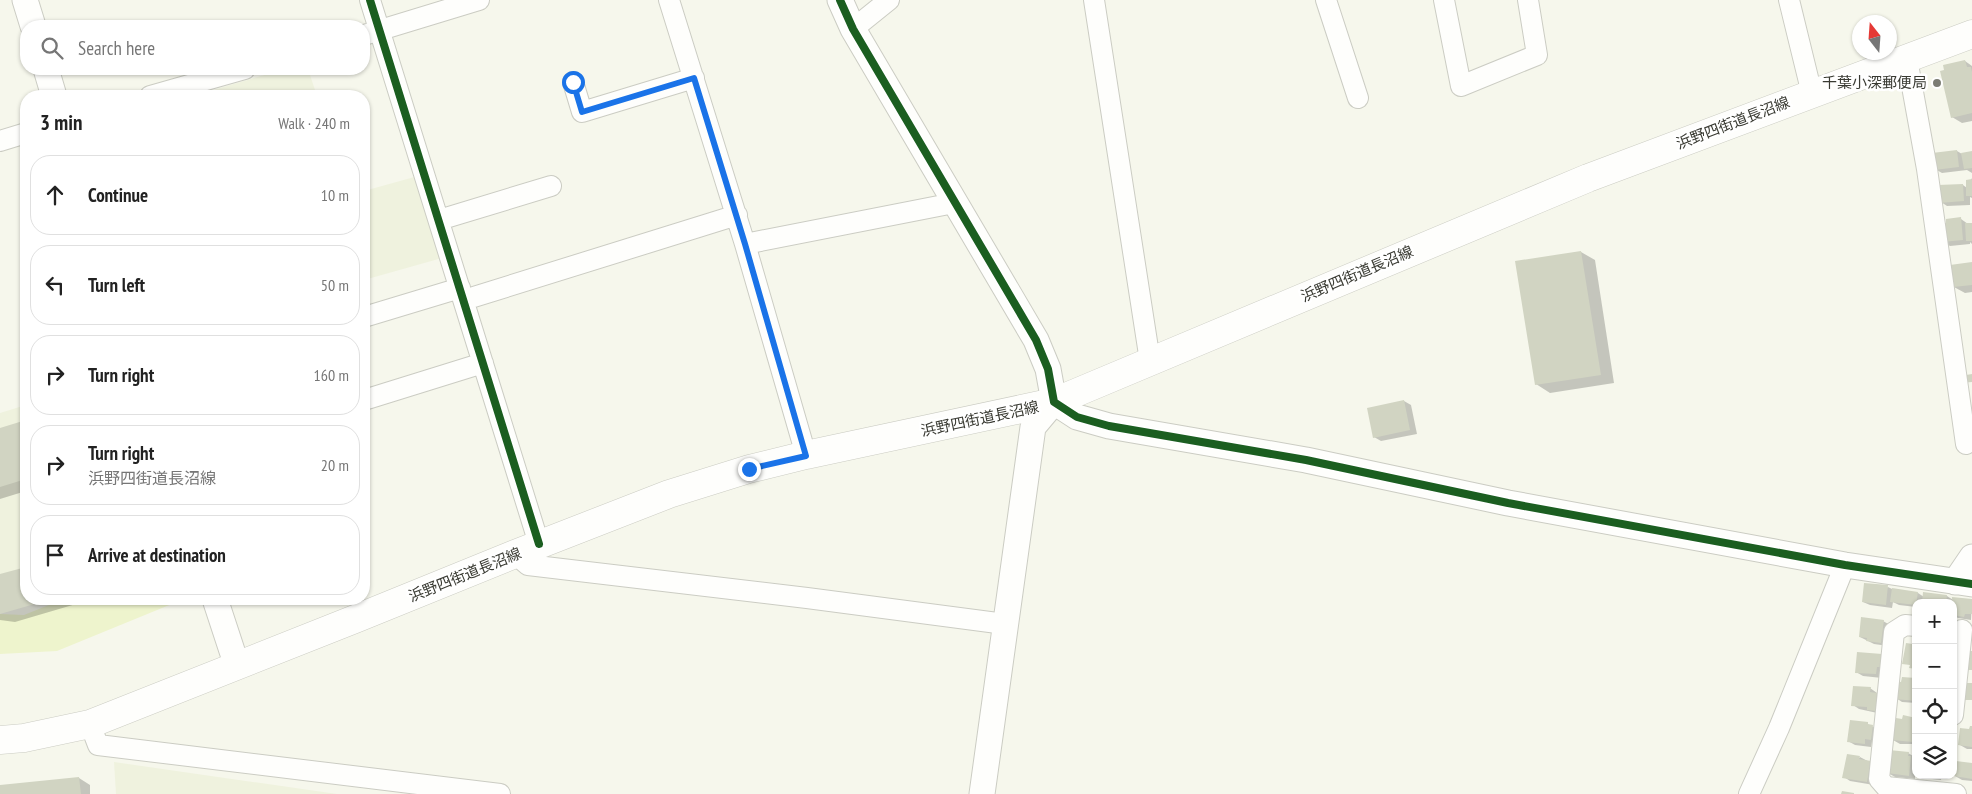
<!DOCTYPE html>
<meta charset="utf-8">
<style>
:root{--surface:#fff;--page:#f2f2f2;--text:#222;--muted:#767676;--line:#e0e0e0}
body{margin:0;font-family:"PT Sans Narrow","Noto Sans JP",sans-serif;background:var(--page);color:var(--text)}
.controls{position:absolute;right:15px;bottom:15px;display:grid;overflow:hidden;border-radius:10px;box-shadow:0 1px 4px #0004}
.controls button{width:45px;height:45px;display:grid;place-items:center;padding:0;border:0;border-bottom:1px solid var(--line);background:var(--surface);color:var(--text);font:25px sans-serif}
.compass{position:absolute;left:1852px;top:15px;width:45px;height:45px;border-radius:50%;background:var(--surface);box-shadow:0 1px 4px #0004;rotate:343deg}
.stop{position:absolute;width:15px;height:15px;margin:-11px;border:4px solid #1a73e8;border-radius:50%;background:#fff}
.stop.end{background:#1a73e8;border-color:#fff;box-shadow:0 1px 5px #0008}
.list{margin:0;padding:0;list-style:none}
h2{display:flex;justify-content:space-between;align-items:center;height:65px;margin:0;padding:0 20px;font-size:21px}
h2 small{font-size:16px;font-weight:400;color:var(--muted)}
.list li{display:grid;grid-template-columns:32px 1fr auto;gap:15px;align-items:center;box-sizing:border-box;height:80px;margin:0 10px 10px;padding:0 10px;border:1px solid var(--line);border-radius:20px}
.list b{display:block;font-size:19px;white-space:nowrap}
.list p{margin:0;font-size:16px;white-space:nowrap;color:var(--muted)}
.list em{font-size:16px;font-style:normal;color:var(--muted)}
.icon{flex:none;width:28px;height:28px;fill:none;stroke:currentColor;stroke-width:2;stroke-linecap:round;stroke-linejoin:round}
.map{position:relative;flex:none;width:1972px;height:794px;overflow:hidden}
.search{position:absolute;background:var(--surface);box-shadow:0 1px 4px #0004;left:20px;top:20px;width:350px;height:55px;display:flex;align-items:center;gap:12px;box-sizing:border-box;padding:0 18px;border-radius:20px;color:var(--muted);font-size:19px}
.panel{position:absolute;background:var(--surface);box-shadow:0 1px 4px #0004;left:20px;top:90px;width:350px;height:515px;border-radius:20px}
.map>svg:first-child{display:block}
.built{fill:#eff2de}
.green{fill:#eef4cd}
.shadow{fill:#0003}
.building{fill:#d1d4c2}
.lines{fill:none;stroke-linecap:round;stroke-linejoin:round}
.minor-casing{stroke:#cbccc3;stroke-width:22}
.tertiary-casing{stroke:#cbccc3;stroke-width:27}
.primary-casing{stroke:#cbccc3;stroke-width:29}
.minor{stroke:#fefefc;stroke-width:20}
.tertiary{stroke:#fefefc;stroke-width:25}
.primary{stroke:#fefefc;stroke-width:28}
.cycleway-casing{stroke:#fff;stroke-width:11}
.cycleway{stroke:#1b5e20;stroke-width:8}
.route{stroke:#1a73e8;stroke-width:6}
.poi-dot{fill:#7b7c73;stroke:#fff;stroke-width:2}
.labels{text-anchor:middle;stroke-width:5;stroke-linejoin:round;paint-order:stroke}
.poi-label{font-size:15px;fill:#393a32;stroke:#fff;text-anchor:end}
.street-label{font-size:15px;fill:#393a32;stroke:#fff}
</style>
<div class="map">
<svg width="1972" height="794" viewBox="0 0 1972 794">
<rect width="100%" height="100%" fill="#f6f7ec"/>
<!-- built -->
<path class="built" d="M285,69H308L317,96H193Z
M418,176L442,258L364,280V191Z
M26,405V599H35L0,607V413Z
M114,762L337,794H116Z"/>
<!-- green -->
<path class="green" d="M64,599H184L57,651L0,654V614L24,615Z"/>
<!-- shadow -->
<path class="shadow" d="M1965,61L1972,66V121L1962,123L1952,117Z
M1957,151L1962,154L1972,152V173L1967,170L1942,173L1935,169Z
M1972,178V198L1970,197V205L1947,206L1941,202L1963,185L1967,188Z
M1961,219L1968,224H1972V244L1970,242V244L1950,246L1943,242Z
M1581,252L1595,260L1614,383L1550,393L1536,384Z
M1972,263V292L1965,293L1954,287Z
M1404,401L1411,405L1417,434L1381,441L1374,437Z
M26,422V491L0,499V429Z
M26,568V599H93L15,622L0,620V576Z
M1888,587L1892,589L1918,593L1924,597V593L1947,596L1953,600H1972L1971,620L1958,618L1953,615V603H1916V607L1899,605L1893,602L1892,608L1870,605L1863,602Z
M1883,621L1890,625L1888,646L1874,644L1860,637Z
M1858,653L1888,660L1882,678L1863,676L1856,672Z
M1916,679V703L1902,702L1896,698L1902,683Z
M1870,688L1884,698L1882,714L1859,709L1853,705Z
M1916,720V744H1900L1893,740Z
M1867,724L1880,730L1878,743L1872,742L1871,747L1855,745L1848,741Z
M1972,727V749H1967L1960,745Z
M1908,753L1915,757V779L1895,777L1888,773Z
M1860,757L1877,766L1874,785L1850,781L1844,777Z
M1972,764V781L1962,780L1955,776Z
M1918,775H1942L1941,780L1923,778Z
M79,778L90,785V794H0V786Z"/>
<!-- building -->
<path class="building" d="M1965,60L1967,67H1971L1972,72V113L1951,118L1940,71L1944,70L1943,65Z
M1957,150L1959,167L1934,170L1932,153Z
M1972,151V168L1964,169L1961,153Z
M1972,179V196H1966V180Z
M1963,184L1964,201L1939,203L1938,185Z
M1961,217L1963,240L1942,242L1940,224L1946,223V219Z
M1965,223H1972V241H1966Z
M1581,251L1601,375L1535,385L1515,261Z
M1972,262V285L1953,287L1950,265Z
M1972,374V382L1961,383L1960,376Z
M1404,400L1410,430L1373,438L1367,408Z
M26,420V479L0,487V428Z
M26,567V599H52L0,614V574Z
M1864,583L1888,585L1886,605L1862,602Z
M1892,588L1918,592L1916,605L1890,602Z
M1923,592L1947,595L1946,603H1922Z
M1952,597L1972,599V614H1965L1964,617L1953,615Z
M1861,617L1884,620L1881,643L1866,641L1867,638L1859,637Z
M1914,640H1916V669L1909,668L1910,665L1902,664L1906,643L1913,644Z
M1969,651H1972V670H1966Z
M1857,652L1882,654L1880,667H1877L1876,674L1855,673Z
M1902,677L1916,678V701L1894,699L1897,681L1901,682Z
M1964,683H1972V700H1963Z
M1853,686L1871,687L1870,692L1877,693L1876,711L1867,710V707L1851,706Z
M1903,715L1916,718L1913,742L1892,740L1896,718L1902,719Z
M1850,720L1868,722V724L1873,725L1871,740L1865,739V744L1847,742Z
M1970,726H1972V747L1958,745L1960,728L1969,729Z
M1889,750L1909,752L1908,756H1911L1909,776L1887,773Z
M1847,754L1860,756L1859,759L1871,761L1867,782L1842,778Z
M1956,761L1972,763V779L1954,776Z
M79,777L81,794H0V785Z
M1842,791L1854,793V794H1841Z"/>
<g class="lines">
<!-- minor casing -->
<g class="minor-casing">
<path id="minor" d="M370,0L539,544
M669,0L745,244L806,455
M1094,0L1150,361
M1326,0L1358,98
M1444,0L1461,86L1537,55L1528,0
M1789,0L1812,94
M853,29L889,0
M364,35L479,0
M1907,59L1927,169L1966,444
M573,82L582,112L694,78
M150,96L245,69
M0,141L26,133
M439,220L551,186
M745,244L954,203
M464,300L737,215
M364,317L460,288
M364,400L483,363
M515,554L528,565L807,598L1005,624
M1916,626L1905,625L1894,632L1879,779L1886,787L1956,794
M1953,715L1962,630
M90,724L98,745L500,794
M1749,794L1779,728L1845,565"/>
</g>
<!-- tertiary casing -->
<g class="tertiary-casing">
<path id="tertiary" d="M25,0L33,26
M840,0L853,29L1036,340L1048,369L1054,402L1077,417L1109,426L1306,460L1508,503L1845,565L1972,584
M46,69L54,96
M1955,582L1972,557
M215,599L237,666
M982,794L1033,427L1054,402"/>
</g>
<!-- primary casing -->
<g class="primary-casing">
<path id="primary" d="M0,740L24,738L90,724L355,619L515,554L669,494L749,469L806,455L1054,402L1588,178L1972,34"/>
</g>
<!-- minor -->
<use href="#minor" class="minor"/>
<!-- tertiary -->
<use href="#tertiary" class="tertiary"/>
<!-- primary -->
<use href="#primary" class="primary"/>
<!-- cycleway casing -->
<g class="cycleway-casing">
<path id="cycleway" d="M370,0L539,544
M840,0L853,29L1036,340L1048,369L1054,402L1077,417L1109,426L1306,460L1508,503L1845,565L1972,584"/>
</g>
<!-- cycleway -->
<use href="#cycleway" class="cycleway"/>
</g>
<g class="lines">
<!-- route -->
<path class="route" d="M573,82L582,112L694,78L745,244L806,456L749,469"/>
</g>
<!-- markers -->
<circle class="poi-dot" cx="1937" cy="83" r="5"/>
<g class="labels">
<!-- poi labels -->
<g class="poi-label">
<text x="1927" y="88">千葉小深郵便局</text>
</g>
<!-- street labels -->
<g class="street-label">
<text transform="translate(1733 123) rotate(-21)" y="5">浜野四街道長沼線</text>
<text transform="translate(1357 274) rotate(-23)" y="5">浜野四街道長沼線</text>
<text transform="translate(980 419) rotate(-12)" y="5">浜野四街道長沼線</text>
<text transform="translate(465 575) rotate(-22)" y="5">浜野四街道長沼線</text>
</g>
</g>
</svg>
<div class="controls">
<button>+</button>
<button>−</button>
<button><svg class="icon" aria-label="locate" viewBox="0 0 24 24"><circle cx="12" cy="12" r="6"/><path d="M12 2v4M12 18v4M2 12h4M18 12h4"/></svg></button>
<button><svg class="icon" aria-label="layers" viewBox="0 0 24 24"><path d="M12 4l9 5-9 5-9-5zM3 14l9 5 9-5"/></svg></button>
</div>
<svg class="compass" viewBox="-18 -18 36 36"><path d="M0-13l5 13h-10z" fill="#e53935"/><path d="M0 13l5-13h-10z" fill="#767676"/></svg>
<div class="stop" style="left:573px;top:82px"></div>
<div class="stop end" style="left:749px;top:469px"></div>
<div class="search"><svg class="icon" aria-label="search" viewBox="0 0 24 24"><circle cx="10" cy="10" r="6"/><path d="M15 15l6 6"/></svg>Search here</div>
<section class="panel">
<h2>3 min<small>Walk · 240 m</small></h2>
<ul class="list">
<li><svg class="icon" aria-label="ahead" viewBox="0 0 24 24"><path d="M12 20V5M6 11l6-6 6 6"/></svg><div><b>Continue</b></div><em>10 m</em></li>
<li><svg class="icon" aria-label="left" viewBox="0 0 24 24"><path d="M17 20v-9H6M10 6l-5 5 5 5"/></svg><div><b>Turn left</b></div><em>50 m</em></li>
<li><svg class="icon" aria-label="right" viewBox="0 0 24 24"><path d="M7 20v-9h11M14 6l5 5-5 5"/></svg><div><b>Turn right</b></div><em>160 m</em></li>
<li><svg class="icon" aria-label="right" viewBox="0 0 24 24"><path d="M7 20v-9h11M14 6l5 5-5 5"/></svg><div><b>Turn right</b><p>浜野四街道長沼線</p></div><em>20 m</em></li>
<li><svg class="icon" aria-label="arrive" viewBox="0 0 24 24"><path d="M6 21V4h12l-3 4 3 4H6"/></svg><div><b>Arrive at destination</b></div></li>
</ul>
</section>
</div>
